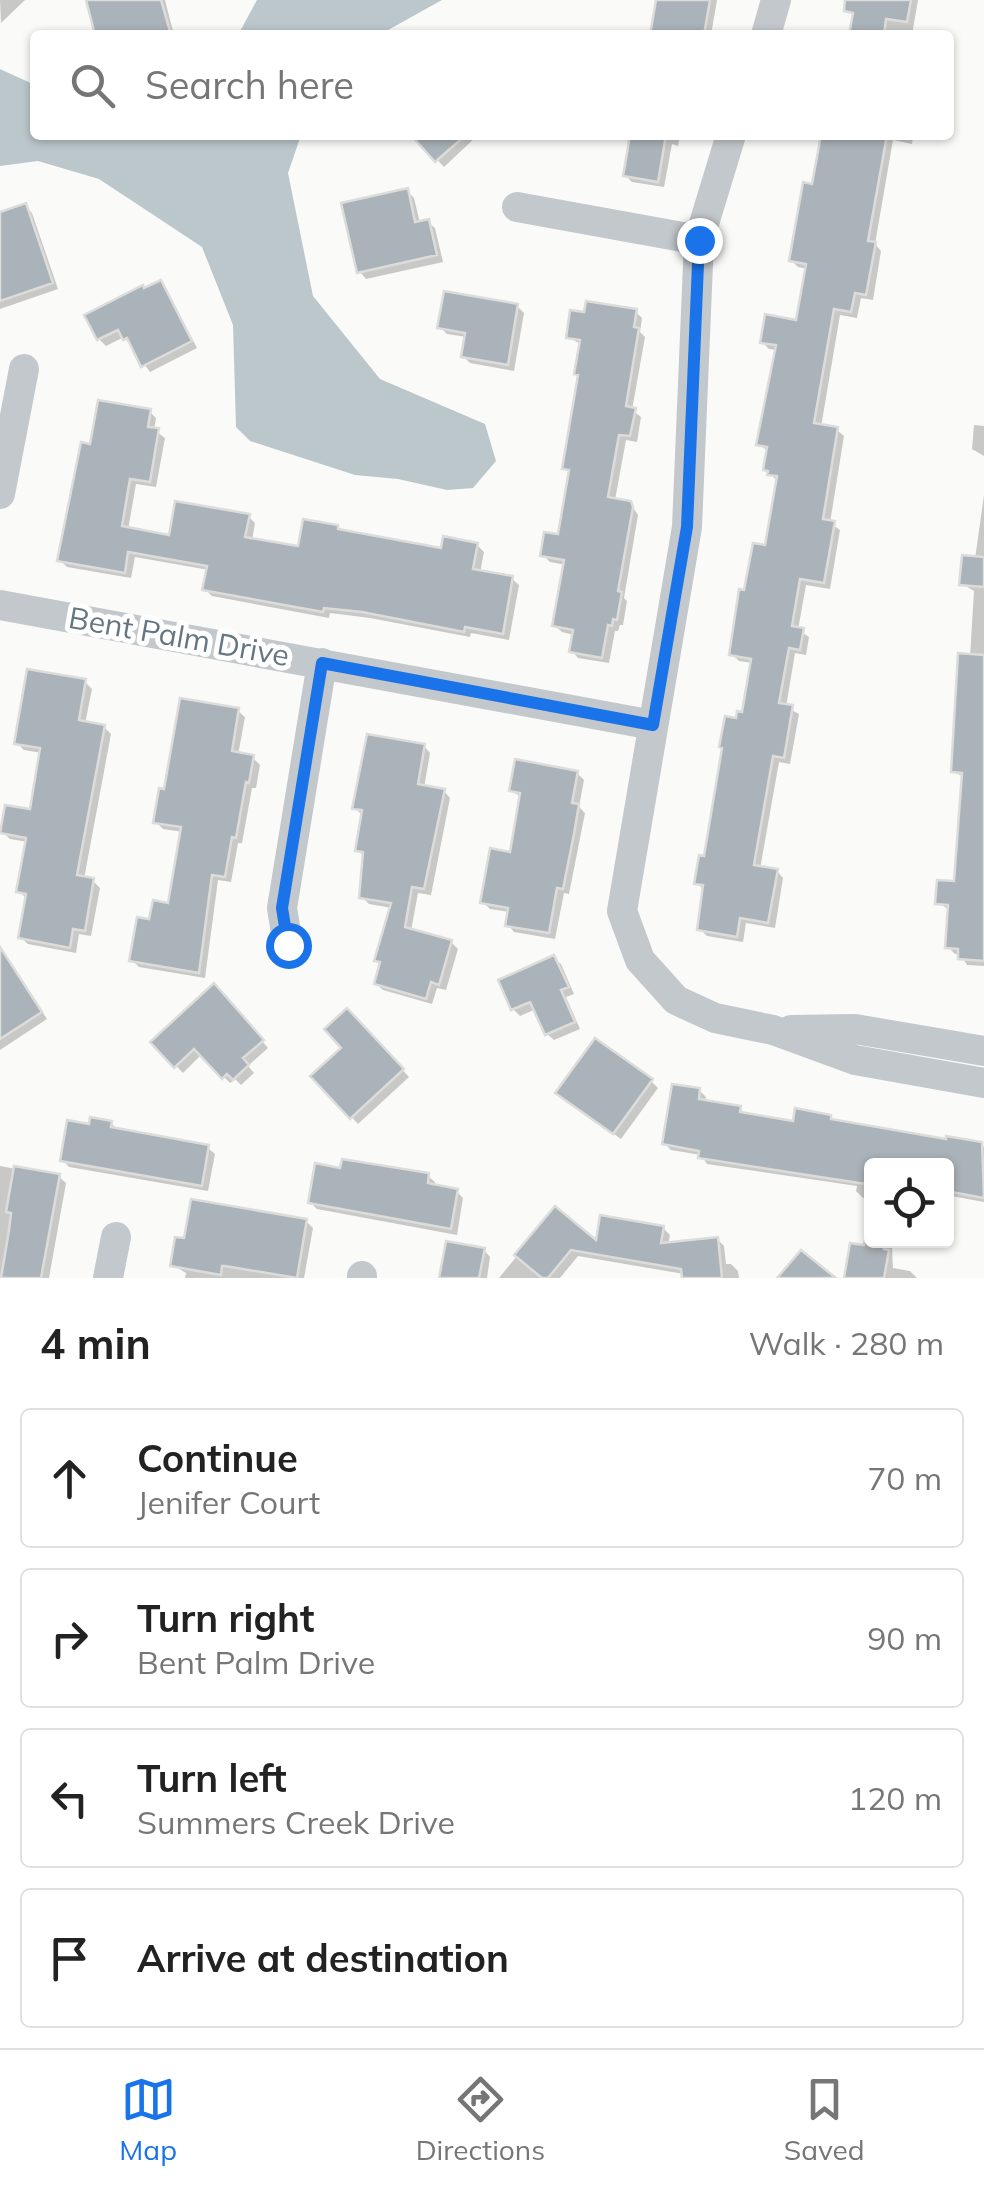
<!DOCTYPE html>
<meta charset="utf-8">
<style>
:root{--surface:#fff;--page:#f2f2f2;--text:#222;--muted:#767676;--line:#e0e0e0;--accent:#1a73e8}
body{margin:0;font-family:Mulish,sans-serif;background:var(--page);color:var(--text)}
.controls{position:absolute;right:30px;bottom:30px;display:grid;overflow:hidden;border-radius:10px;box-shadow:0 2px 8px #0004}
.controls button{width:90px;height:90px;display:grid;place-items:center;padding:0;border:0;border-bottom:2px solid var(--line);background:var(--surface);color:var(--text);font:50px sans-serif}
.stop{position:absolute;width:30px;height:30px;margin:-22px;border:8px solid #1a73e8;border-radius:50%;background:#fff}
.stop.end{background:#1a73e8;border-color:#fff;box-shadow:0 2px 10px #0008}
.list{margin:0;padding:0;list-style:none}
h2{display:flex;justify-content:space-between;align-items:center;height:130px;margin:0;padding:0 40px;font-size:42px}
h2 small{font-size:32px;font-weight:400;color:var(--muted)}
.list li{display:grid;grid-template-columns:65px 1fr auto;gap:30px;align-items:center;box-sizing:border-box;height:140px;margin:0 20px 20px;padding:0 20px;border:2px solid var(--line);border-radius:10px}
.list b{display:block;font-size:38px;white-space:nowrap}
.list p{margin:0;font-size:32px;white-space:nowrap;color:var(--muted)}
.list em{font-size:32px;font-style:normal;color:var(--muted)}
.icon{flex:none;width:55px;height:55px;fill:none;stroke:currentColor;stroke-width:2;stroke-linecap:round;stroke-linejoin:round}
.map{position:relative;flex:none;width:984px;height:1278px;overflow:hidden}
.search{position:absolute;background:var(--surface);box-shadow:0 2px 8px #0004;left:30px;right:30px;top:30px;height:110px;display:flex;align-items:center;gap:25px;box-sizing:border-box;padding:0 35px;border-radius:10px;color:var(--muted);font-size:38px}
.sheet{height:770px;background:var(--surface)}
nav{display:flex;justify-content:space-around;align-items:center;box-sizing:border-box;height:140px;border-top:2px solid var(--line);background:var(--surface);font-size:28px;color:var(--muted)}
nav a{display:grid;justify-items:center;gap:5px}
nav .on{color:var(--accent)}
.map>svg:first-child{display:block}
.water{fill:#bbc7cb}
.shadow{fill:#0003}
.building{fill:#aab3b9;stroke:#dcdcda;stroke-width:2.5}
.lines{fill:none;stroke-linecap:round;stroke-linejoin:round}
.minor{stroke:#c3c8cc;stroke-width:30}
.route{stroke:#1a73e8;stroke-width:12}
.labels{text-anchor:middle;stroke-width:10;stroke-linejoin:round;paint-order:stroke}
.street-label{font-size:30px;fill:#657683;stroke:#fff}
</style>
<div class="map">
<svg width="984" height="1278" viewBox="0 0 984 1278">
<rect width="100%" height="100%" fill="#fafaf8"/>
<!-- water -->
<path class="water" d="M257,0H442L379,35H238Z
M0,69L35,85V135H301L288,173L313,296L380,379L485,424L496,461L473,488L447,490L398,479L355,475L250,441L236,427L233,325L202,247L99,179L38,161L0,166Z"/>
<!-- shadow -->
<path class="shadow" d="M0,0H25L1,23Z
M89,0H165L174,35H98Z
M659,0H717L711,35H653Z
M853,0H918L912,35H852L857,6Z
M414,135H478L444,167Z
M613,135H680L678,146L672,144L664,187L632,182L625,175L632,138Z
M824,135H913L912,144L893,140L875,244L881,251L873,300L861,298L857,318L840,315L821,427L837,430L844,436L830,523L840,530L830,589L806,585L798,630L809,637L806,655L795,653L786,707L799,714L790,764L779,762L760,869L777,871L783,878L775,928L746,923L743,942L707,936L700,929L704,890L697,883L706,859L738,720L744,715L753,663L739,661L732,654L746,593L767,548L777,481L766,469L769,452L759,444L777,350L769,349L762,342L798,323L808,269L798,267L792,261L814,187Z
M407,191L414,198L420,223L428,222L435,228L443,262L366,279L360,272Z
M25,206L32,213L58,289L0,309V214Z
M160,283L167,290L197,348L150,372L124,337L106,346L99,339L145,291Z
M517,306L524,313L514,371L470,363L463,356L467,337L447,334L440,327Z
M636,312L642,318L640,332L645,337L632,410L641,417L637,442L626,440L615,500L630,503L638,515L624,598L627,601L623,625H620L618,631H615L609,663L578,658L572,651L574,635L562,632L555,626L566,565L550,562L543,555L560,537L571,474L565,468L580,377L582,345L568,337Z
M150,412L156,418L154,430L165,438L156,487L136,484L128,530L171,538L248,516L255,523L252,541L300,549L337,528L342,533L443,550L477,545L484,552L480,573L512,579L519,585L509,640L471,633L470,637L370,618L330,613L329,618L212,596L205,589L209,570L135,557L131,578L67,567L60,560L92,447Z
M974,425L984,426V456L972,449Z
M984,495V966L967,965L961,955L955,954L948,947L950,910L938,903L956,884L965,778L953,771L970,657L974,591L962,584L975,559Z
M85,682L92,689L85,724L104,727L111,734L84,879L93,881L100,888L91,936L79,934L76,953L28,944L21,938L26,898L19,891L28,842L10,839L3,832L32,812L42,753L24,750L17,743Z
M238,711L245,717L238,755L253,758L260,765L256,788H252L242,843H238L231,882L218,880L205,978L139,967L132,960L151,922L170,906L183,832L163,829L156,822L166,792Z
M424,746L430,753L424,788L444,791L450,798L431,895L418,893L411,931L451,942L458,949L446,990L437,988L432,1004L383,990L376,984L382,965L377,960L392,908L369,904L362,897L365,857L357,850L362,815L355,808Z
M577,773L584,780L579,807L585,813L569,894L564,893L555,939L514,932L508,925L510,912L490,909L483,902L512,855L522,798L511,790Z
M0,949L47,1019L0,1050Z
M554,958L561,964L574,994L566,997L580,1029L554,1040L547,1034L536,1009L520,1016L513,1009Z
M221,993L268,1048L248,1066L254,1073L241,1085L235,1079L230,1083L202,1054L183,1073L154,1042Z
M347,1011L409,1077L358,1124L314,1076L344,1048Z
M651,1081L658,1088L621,1139L565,1099Z
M699,1090L706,1097L705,1103L740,1109L747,1116L795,1124L830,1117L835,1122L948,1142L981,1144L984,1147V1202L946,1195V1166H872V1199L863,1198L856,1191L857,1186L707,1164L701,1155L671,1150L664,1143Z
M111,1123L118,1130L208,1148L215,1154L208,1191L69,1167L63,1160L91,1127Z
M0,1166L59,1177L66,1183L49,1278H0Z
M428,1176L435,1182L434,1187L456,1191L463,1198L457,1235L317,1209L310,1202Z
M555,1209L598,1244L663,1228L670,1235L668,1245L717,1239L724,1246L726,1264H731L738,1271L739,1278H685L684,1274L578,1256L560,1278H499Z
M306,1221L313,1228L304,1278H185L186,1273L173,1265Z
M868,1238L885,1241L892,1248L893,1268L910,1271L917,1278H846L852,1246L866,1248Z
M448,1244L484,1250L490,1257L487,1278H442Z"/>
<!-- building -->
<path class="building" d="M86,0H161L171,35H95Z
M656,0H710L704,35H650Z
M845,0H911L907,22L886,19L884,35H849L853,13L844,11Z
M411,135H466L435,162Z
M630,135H666L658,182L623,176Z
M821,135H887L868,241L876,242L866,295L855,293L851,312L834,309L814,423L838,427L823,519L835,521L824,583L800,579L792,626L804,628L800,650L789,648L779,703L793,705L784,758L773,756L754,865L778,869L768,923L740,918L737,937L697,930L703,885L694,884L699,855L704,856L722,748L719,747L725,716L736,718L737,711L742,712L751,659L729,655L739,589L744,590L753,543L765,545L777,476L767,475L768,471L763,470L767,447L756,445L776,345L760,343L765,314L796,320L806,264L789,261L803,182L812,184Z
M408,188L415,222L429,219L437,255L357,273L341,203Z
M26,203L53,283L0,301V212Z
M161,280L192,341L141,367L127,338L123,340L118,330L97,340L84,315L143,285L144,288Z
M444,291L518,304L508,365L461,357L465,333L437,328Z
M586,301L637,309L634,327L639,328L626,406L636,408L630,436L619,435L608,497L631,501L633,507L618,591L622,592L617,620L613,619L612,626L608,625L602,658L569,652L573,630L552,626L564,560L540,556L544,532L558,534L569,470L562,469L578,375L574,374L580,340L566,338L570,310L584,312Z
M98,400L151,409L148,427L159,428L150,482L130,479L122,526L169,535L175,501L250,514L245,537L298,546L303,519L338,525V529L441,548L443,536L478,543L473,569L513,576L503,634L465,627L464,632L362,612L324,608L323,612L202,590L207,566L128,552L125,573L57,561L81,442L90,444Z
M962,555L984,557V587L959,585Z
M958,653L984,655V961L958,959V949L945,948L948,905L935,904L937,880L954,881L962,773L951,772Z
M27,669L86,679L79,720L105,725L77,875L94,878L85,931L73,929L70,948L18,938L26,894L16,892L26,838L0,833L5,805L30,809L40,748L14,744Z
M180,698L239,708L232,751L254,755L249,783L246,782L236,838L232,837L225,877L212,875L199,973L129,961L137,917L149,919L153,900L168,903L181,827L153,823L159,788L164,789Z
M367,734L425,744L418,784L445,789L424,889L412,887L405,927L452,940L439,985L431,982L426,999L374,984L380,962L374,961L391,903L359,898L363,852L355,851L362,810L352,809Z
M515,759L578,771L572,803L579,804L574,834L563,889L557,888L549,933L505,926L508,908L480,903L490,848L510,852L520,793L509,791Z
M0,947L42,1012L0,1039Z
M554,955L569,987L561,990L575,1022L545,1035L530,1002L511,1010L498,980Z
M214,983L264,1040L243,1058L249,1065L233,1080L227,1074L222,1079L194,1049L174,1068L150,1042Z
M347,1008L404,1069L350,1119L310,1076L341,1048L324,1029Z
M595,1038L653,1079L613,1134L555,1093Z
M672,1084L700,1088L699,1099L741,1106L740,1112L793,1121L795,1108L831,1115V1119L946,1139V1136L982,1142L984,1198L946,1191V1166H872V1185L698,1158L699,1151L662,1144Z
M90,1117L112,1121L111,1127L209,1145L202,1186L60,1161L67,1120L89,1124Z
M342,1159L429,1173L428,1183L458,1189L451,1229L308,1203L315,1163L340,1168Z
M14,1166L60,1174L41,1278H1L9,1230L11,1213L6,1212Z
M191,1199L307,1219L297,1278L225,1266H222L221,1275L170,1266L175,1237L184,1238Z
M555,1206L596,1240L600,1215L664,1226L661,1243L718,1237L722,1278H682L681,1269L571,1250L548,1278H542L514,1255Z
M865,1240H886L884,1249L889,1250L884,1278H844L850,1243L864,1245Z
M446,1241L485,1248L479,1278H439Z
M801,1250L836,1278H777Z"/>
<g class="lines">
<!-- minor -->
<path class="minor" d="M766,35L776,0
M731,135L699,240L687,527L622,911L640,960L676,1000L715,1018L773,1030L855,1060L984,1083
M517,207L699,240
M0,494L24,369
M0,605L653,725
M288,945L282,908L322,663
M791,1030L855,1029L984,1051
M108,1278L116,1237
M362,1278V1276"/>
</g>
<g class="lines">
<!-- route -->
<path class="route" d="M288,945L282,908L322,663L653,725L687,527L699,240"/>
</g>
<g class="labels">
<!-- street labels -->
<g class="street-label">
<text transform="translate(179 637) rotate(10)" y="10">Bent Palm Drive</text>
</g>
</g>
</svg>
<div class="controls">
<button><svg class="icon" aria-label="locate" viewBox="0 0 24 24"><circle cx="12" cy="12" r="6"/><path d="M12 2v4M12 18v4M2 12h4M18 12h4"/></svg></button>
</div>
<div class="stop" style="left:288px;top:945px"></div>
<div class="stop end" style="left:699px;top:240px"></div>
<div class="search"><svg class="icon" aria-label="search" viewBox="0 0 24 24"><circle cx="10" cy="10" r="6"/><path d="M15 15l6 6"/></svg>Search here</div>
</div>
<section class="sheet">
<h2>4 min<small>Walk · 280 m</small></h2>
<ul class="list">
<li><svg class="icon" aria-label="ahead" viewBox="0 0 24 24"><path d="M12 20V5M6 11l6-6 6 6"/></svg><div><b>Continue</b><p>Jenifer Court</p></div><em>70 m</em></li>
<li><svg class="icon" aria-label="right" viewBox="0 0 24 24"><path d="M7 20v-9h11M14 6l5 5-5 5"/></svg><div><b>Turn right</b><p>Bent Palm Drive</p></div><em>90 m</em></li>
<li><svg class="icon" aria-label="left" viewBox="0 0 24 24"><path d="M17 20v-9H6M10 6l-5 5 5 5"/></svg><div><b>Turn left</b><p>Summers Creek Drive</p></div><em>120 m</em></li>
<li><svg class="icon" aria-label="arrive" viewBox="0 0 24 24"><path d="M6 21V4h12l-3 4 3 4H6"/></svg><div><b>Arrive at destination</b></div></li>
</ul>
</section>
<nav>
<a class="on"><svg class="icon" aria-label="map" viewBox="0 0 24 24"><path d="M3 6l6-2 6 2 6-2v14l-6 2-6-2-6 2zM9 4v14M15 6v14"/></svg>Map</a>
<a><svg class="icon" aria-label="directions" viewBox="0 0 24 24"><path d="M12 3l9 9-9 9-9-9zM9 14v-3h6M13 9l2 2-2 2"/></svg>Directions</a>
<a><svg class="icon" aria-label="saved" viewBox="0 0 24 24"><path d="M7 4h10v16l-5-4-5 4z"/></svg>Saved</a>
</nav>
